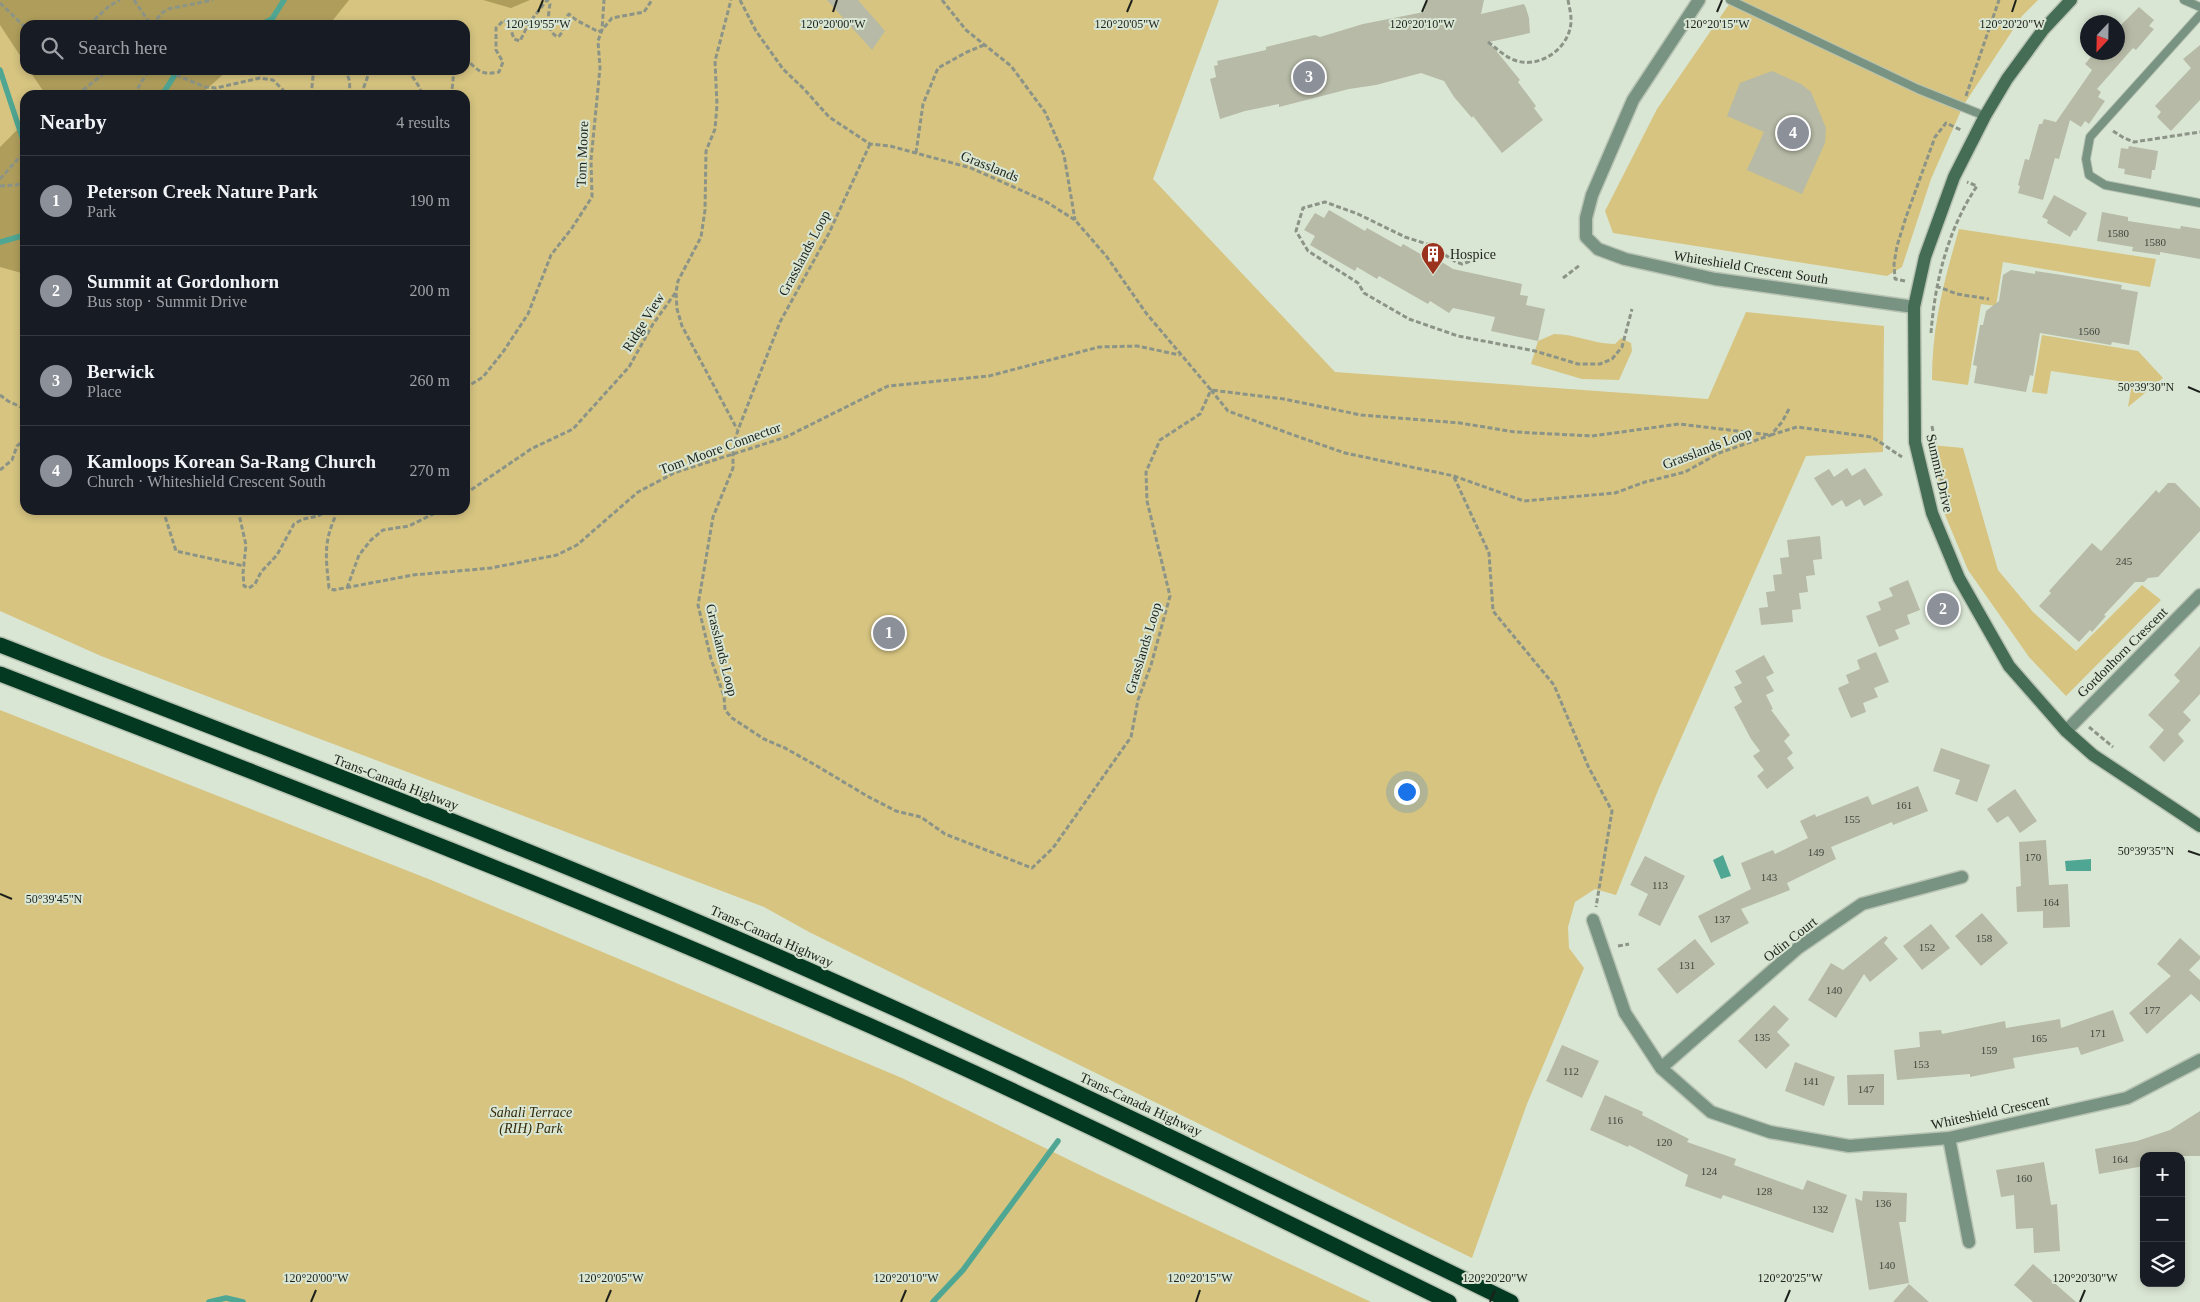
<!DOCTYPE html>
<meta charset="utf-8">
<style>
:root{--surface:#171b24;--page:#242831;--text:#f1f3f6;--muted:#9ea1a6;--line:#363941;--accent:#8c9099}
body{margin:0;font-family:Georgia,serif;background:var(--page);color:var(--text)}
.controls{position:absolute;right:15px;bottom:15px;display:grid;overflow:hidden;border-radius:10px;box-shadow:0 2px 8px #0003}
.controls button{width:45px;height:45px;display:grid;place-items:center;padding:0;border:0;border-bottom:1px solid var(--line);background:var(--surface);color:var(--text);font:25px sans-serif}
.compass{position:absolute;left:2080px;top:15px;width:45px;height:45px;border-radius:50%;background:var(--surface);box-shadow:0 2px 8px #0003;rotate:202deg}
.you{position:absolute;left:1406px;top:791px;width:18px;height:18px;margin:-12px;border:4px solid #fff;border-radius:50%;background:#1a73e8;box-shadow:0 0 0 8px #1a73e833}
.badge{display:grid;place-items:center;width:32px;height:32px;border-radius:50%;background:var(--accent);color:#fff;font-size:16px;font-weight:700}
.pin{position:absolute;translate:-50% -50%;border:2px solid #fff;box-shadow:0 1px 5px #0006}
.list{margin:0;padding:0;list-style:none}
h2{display:flex;justify-content:space-between;align-items:center;height:65px;margin:0;padding:0 20px;font-size:21px}
h2 small{font-size:16px;font-weight:400;color:var(--muted)}
.list li{display:grid;grid-template-columns:32px 1fr auto;gap:15px;align-items:center;box-sizing:border-box;height:90px;padding:0 20px;border-top:1px solid var(--line)}
.list b{display:block;font-size:19px;white-space:nowrap}
.list p{margin:0;font-size:16px;white-space:nowrap;color:var(--muted)}
.list em{font-size:16px;font-style:normal;color:var(--muted)}
.icon{flex:none;width:28px;height:28px;fill:none;stroke:currentColor;stroke-width:2;stroke-linecap:round;stroke-linejoin:round}
.map{position:relative;flex:none;width:2200px;height:1302px;overflow:hidden}
.search{position:absolute;background:var(--surface);box-shadow:0 2px 8px #0003;left:20px;top:20px;width:450px;height:55px;display:flex;align-items:center;gap:12px;box-sizing:border-box;padding:0 18px;border-radius:15px;color:var(--muted);font-size:19px}
.panel{position:absolute;background:var(--surface);box-shadow:0 2px 8px #0003;left:20px;top:90px;width:450px;height:425px;border-radius:15px}
.map>svg:first-child{display:block}
.green{fill:#d6c480;fill-rule:evenodd}
.forest{fill:#af9e5b}
.water{fill:#4fa693}
.lines{fill:none;stroke-linecap:round;stroke-linejoin:round}
.stream{stroke:#4fa693;stroke-width:5.5}
.building{fill:#b6baa6}
.lane-casing{stroke:#b8c3b3;stroke-width:10}
.street-casing{stroke:#b8c3b3;stroke-width:15}
.secondary-casing{stroke:#b8c3b3;stroke-width:15}
.highway-casing{stroke:#b8c3b3;stroke-width:18}
.path{stroke:#8c9487;stroke-width:3;stroke-dasharray:5 2.5;stroke-linecap:butt}
.lane{stroke:#789382;stroke-width:8}
.street{stroke:#789382;stroke-width:12}
.secondary{stroke:#456d55;stroke-width:12}
.highway{stroke:#023920;stroke-width:15}
.ticks{fill:none;stroke:#1d211b;stroke-width:2}
.labels{text-anchor:middle;stroke-width:4;stroke-linejoin:round;paint-order:stroke}
.number-label{font-size:11px;fill:#43473e}
.street-label{font-size:14px;fill:#1d211b;stroke:#dae6d4}
.poi-label{font-size:14px;fill:#1d211b;stroke:#dae6d4;text-anchor:start}
.park-label{font-size:14px;font-style:italic;fill:#322a0b;stroke:#dae6d4}
.ticks-label{font-size:12px;text-anchor:middle;fill:#1d211b;stroke:#dae6d4;stroke-width:4;stroke-linejoin:round;paint-order:stroke}
</style>
<div class="map">
<svg width="2200" height="1302" viewBox="0 0 2200 1302">
<rect width="100%" height="100%" fill="#dae6d4"/>
<!-- green -->
<path class="green" d="M0,0H1219L1153,179L1335,372L1708,399L1746,312L1884,326L1883,452L1806,456L1659,788L1616,895L1595,889L1575,902L1568,927L1569,948L1584,968L1527,1104L1472,1258L809,932L764,907L101,656L0,611ZM25,25H465V70H25ZM25,95H465V510H25Z
M1732,0H2038L2022,16L1963,106L1931,179L1902,267L1887,276L1613,233L1605,211L1657,109Z
M1959,229L2156,259L2150,287L2003,262L1996,306L1981,304L1968,385L1932,380C1932,325 1944,281 1959,229Z
M1554,334C1576,334 1593,344 1615,344L1621,338L1631,343L1632,351L1619,380L1582,379L1531,364L1538,341Z
M2042,335L2138,351L2163,378L2128,407L2132,383L2051,371L2047,394L2032,392Z
M1932,445L1963,448L1998,570L2033,612L2076,651L2142,585L2161,600L2066,696L2029,657L1968,570L1943,510Z
M0,710L431,880L902,1078L1098,1174L1371,1302H0Z"/>
<!-- forest -->
<path class="forest" d="M0,0H349L329,25H25V63L0,25Z
M483,0H530L511,8Z
M29,70H228L200,95H46Z
M25,122V274L0,267V147Z"/>
<!-- water -->
<path class="water" d="M1723,855L1731,876L1721,879L1713,860Z
M2091,859V871H2066L2065,861Z"/>
<g class="lines">
<!-- stream -->
<path class="stream" d="M260,25L272,19L284,0
M0,70L25,146
M162,95L178,70
M0,242L25,235
M209,1302L226,1298L243,1302
M933,1302L963,1270L1058,1141"/>
</g>
<!-- building -->
<path class="building" d="M827,0H858L885,31L872,50Z
M1427,0H1484L1481,14L1524,4L1526,8L1529,18L1530,33L1489,42L1520,80L1518,82L1536,106L1534,108L1543,120L1502,153L1473,116L1472,118L1454,97L1444,81L1421,73L1376,85L1349,89L1279,107V104L1245,111L1220,119L1210,79L1216,77L1214,66L1218,65L1217,61L1266,50V47L1315,35L1320,37L1363,24L1424,12Z
M2139,7L2154,20L2149,26L2154,29L2136,50L2133,48L2097,89L2101,92L2098,97L2105,101L2089,124L2085,121L2081,127L2070,120L2059,159L2055,158L2043,200L2018,193L2020,186L2018,185L2025,159L2029,160L2039,124H2042L2044,119L2056,122L2092,70L2085,64L2095,52H2118V28Z
M2200,45V100L2171,131L2157,117L2161,112L2155,106L2191,68L2183,59Z
M1772,71L1801,84L1811,92L1826,128L1825,143L1802,194L1747,170L1764,132L1727,116L1740,83Z
M2129,146L2158,151L2155,170H2152L2151,179L2124,174L2125,169L2118,168L2121,148L2128,149Z
M2054,195L2087,213L2076,231L2074,230L2070,237L2047,223L2048,220L2042,217Z
M1329,210L1365,231L1367,228L1401,247L1403,244L1438,264L1440,261L1453,269L1522,284L1520,295L1528,296L1526,305L1545,309L1538,341L1491,331L1495,317L1453,308L1449,313L1430,301L1428,304L1379,276L1377,279L1357,267L1355,271L1310,245L1315,236L1304,230L1315,213L1324,218Z
M2102,212L2128,217V221L2180,229L2181,226L2200,229V259L2160,252V255L2132,251L2133,247L2097,241Z
M2011,270L2035,274V271L2062,275L2122,285L2121,289L2138,292L2129,345L2112,342L2111,345L2040,333L2033,376L2030,375L2026,392L1974,383L1977,366L1973,365L1980,325H1983L1986,311L1999,301L2003,275Z
M1847,468L1852,476L1865,468L1883,495L1864,506L1860,499L1846,507L1842,500L1832,506L1814,478L1829,469L1834,477Z
M2168,483H2175L2200,508V531L2158,577L2148,578L2144,582H2135L2104,615L2106,616L2092,632L2090,630L2079,642L2039,606L2051,593L2049,591L2092,543L2101,551L2156,490L2159,493Z
M1820,536L1822,559L1813,560L1815,575L1806,576L1808,592L1799,593L1801,609L1792,610L1793,622L1761,625L1759,608L1768,607L1766,592L1775,591L1773,575L1782,574L1780,558L1789,557L1787,540Z
M1908,580L1920,610L1907,615L1910,624L1895,630L1899,639L1879,647L1866,616L1881,610L1878,602L1893,596L1889,588Z
M2200,646V694L2183,712L2191,720L2178,734L2184,741L2164,762L2149,747L2164,730L2148,715L2180,681L2174,675Z
M1876,652L1889,682L1874,688L1878,697L1863,703L1866,712L1851,718L1838,688L1849,683L1846,675L1860,669L1857,660Z
M1764,655L1774,673L1766,677L1774,691L1766,695L1773,709L1771,710L1790,735L1784,741L1793,753L1787,758L1794,768L1767,789L1757,776L1764,770L1753,756L1760,751L1751,739L1734,707L1742,702L1734,687L1742,683L1735,671Z
M1941,748L1990,765L1977,802L1955,794L1960,780L1933,771Z
M1918,786L1928,811L1893,825L1892,822L1831,847L1836,859L1787,883L1790,890L1741,909L1749,923L1711,943L1698,916L1751,889L1741,863L1773,850L1775,854L1808,838L1800,821L1815,814L1816,817L1868,796L1872,805Z
M2015,789L2037,821L2020,833L2008,816L1997,823L1987,809Z
M2046,840L2049,885L2068,884L2070,927L2043,928V911L2017,912L2016,887L2021,886L2019,842Z
M1645,856L1685,876L1660,926L1638,915L1648,894L1630,885Z
M1982,913L2008,943L1981,966L1955,936Z
M1931,924L1950,948L1922,970L1903,946Z
M1885,936L1888,938L1884,943L1898,959L1870,982L1864,974L1836,1018L1808,1000L1831,963L1843,970Z
M2180,938L2200,956V959L2189,970L2200,980V1002L2191,994L2147,1034L2129,1013L2171,976L2157,964Z
M1695,939L1715,964L1677,994L1657,969Z
M1774,1005L1789,1019L1777,1032L1790,1045L1766,1069L1738,1041Z
M2113,1010L2124,1041L2081,1055L2078,1047L2013,1058L2015,1068L1970,1077V1074L1897,1080L1894,1050L1920,1047L1919,1032L1941,1030L1942,1034L2005,1021L2006,1028L2060,1019L2061,1028Z
M1562,1045L1599,1061L1582,1098L1546,1081Z
M1795,1062L1835,1077L1824,1106L1785,1091Z
M1884,1074V1105H1848L1847,1075Z
M1605,1095L1643,1112L1642,1115L1689,1139L1687,1142L1736,1159L1734,1165L1803,1190L1807,1180L1847,1195L1833,1233L1723,1195L1721,1199L1685,1186L1688,1175L1629,1145L1628,1147L1590,1130Z
M2200,1111V1156H2144V1166L2099,1174L2095,1149L2137,1141L2170,1130Z
M2044,1162L2051,1205L2057,1204L2060,1251L2034,1253L2033,1228L2016,1229L2014,1195L2001,1197L1996,1170Z
M1863,1191L1907,1193L1906,1222H1899L1909,1283L1869,1290L1855,1198L1862,1201Z
M2033,1264L2076,1302H2033L2014,1285Z
M1909,1284L1929,1302H1893Z"/>
<g class="lines">
<!-- lane casing -->
<g class="lane-casing">
<path id="lane" d="M1730,0L1918,89L1985,116
M2184,0L2200,7
M2200,15L2090,137L2086,159L2089,175L2105,185L2200,203"/>
</g>
<!-- street casing -->
<g class="street-casing">
<path id="street" d="M1699,0L1633,100L1592,195L1586,218V237L1598,249L1625,259L1715,279L1914,307
M2066,731L2200,595
M1593,920L1625,1013L1661,1068L1711,1112L1770,1132L1849,1146L1949,1138L2127,1098L2200,1060
M1661,1068L1798,948L1862,904L1962,877
M1949,1138L1969,1242"/>
</g>
<!-- secondary casing -->
<g class="secondary-casing">
<path id="secondary" d="M2071,0L2043,30L2007,79L1985,116L1954,177L1925,257L1914,307L1915,442L1932,513L1959,578L2009,666L2066,731L2093,755L2200,826"/>
</g>
<!-- highway casing -->
<g class="highway-casing">
<path id="highway" d="M0,645C244,740 490,832 731,936C995,1050 1253,1176 1511,1302
M0,674C279,782 559,889 832,1009C1041,1100 1245,1202 1449,1302"/>
</g>
<!-- path -->
<path class="path" d="M134,0L151,25
M740,0L756,31L783,69L804,89L829,117L870,144L890,146L971,168L1045,201L1075,220L1107,257L1146,313L1211,390L1284,399L1361,415L1460,423L1515,432L1592,436L1679,424L1771,435L1797,427L1872,437L1902,457
M942,0L966,30L1011,66L1045,112L1064,155L1075,220
M0,3L25,27
M89,25L109,6L120,0
M152,25L162,13L168,9L213,0
M388,25L391,22L393,25
M1488,42C1496,48 1504,56 1514,60C1540,70 1572,47 1571,19C1571,13 1569,6 1568,0
M465,58C478,70 480,76 499,72L503,62L496,50V28L504,20L509,24L514,39L520,41L529,23L547,0L550,4C548,15 546,32 558,37C565,32 562,21 569,14C578,23 588,25 598,32L602,30L612,18L644,12L652,0
M132,70L169,72L205,87L216,88L260,78L273,80L285,92V95
M343,70C351,77 350,85 349,95
M408,70L420,88L422,95
M285,92L293,95
M77,95L108,70
M134,95L148,71
M309,95C314,88 311,78 315,70
M361,95L370,70
M448,95L452,90L454,70
M1966,96L1999,0
M2113,131L2124,138L2134,142L2200,132
M870,144L829,233L780,322L738,430L733,447V468L713,517L698,605L711,659L724,696L725,710L732,718L764,739L785,748L817,766L867,796L896,811L921,817L945,834L1032,868L1053,848L1131,737L1138,700L1151,665L1170,596L1147,501L1146,472L1160,440L1200,414L1211,390L1228,411L1299,437L1345,453L1454,476L1524,501L1615,493L1645,482L1685,472L1719,453L1771,435L1782,422L1789,409
M916,153L923,104L938,68L967,52L984,45
M0,179L25,151
M0,186L17,185L25,180
M1477,259L1462,264L1456,262L1430,245L1405,237L1358,214L1325,202L1303,208L1296,231L1308,251L1358,283L1364,293L1409,319L1458,336L1535,351L1578,364H1600L1612,359L1622,347L1632,309
M1563,278L1580,265
M1905,281L1895,279L1894,264L1897,246L1906,217L1935,137L1946,123L1961,130
M1936,286L1957,294L1989,299
M676,293L677,309L682,326L737,429
M1931,333C1935,281 1948,229 1977,186L1967,182
M465,388L483,377L503,352L528,314L551,255L572,228L592,197L591,160L600,68L598,41L602,30L604,0
M0,395L8,401L25,409
M1932,426L1942,481
M0,470L12,460L17,446L25,440
M1454,477L1489,553L1493,611L1554,685L1588,766L1612,811L1596,907
M465,494L531,449L573,429L629,367L653,324L676,292L678,281L701,237L705,210L706,151L715,129L717,105L715,61L731,0
M163,510L176,551L244,566
M238,510L246,545L243,573L244,586L249,588L255,584L261,572L277,555L294,524L303,519L318,516L328,510
M335,510L336,515C323,543 326,558 329,588L334,590L413,575L491,568L557,555L577,545L638,492L674,473L786,437L888,386L989,376L1099,347L1137,346L1180,355
M347,588L359,555L371,540L383,530L409,526L441,510
M2089,727L2113,747
M1618,946L1629,944"/>
<!-- lane -->
<use href="#lane" class="lane"/>
<!-- street -->
<use href="#street" class="street"/>
<!-- secondary -->
<use href="#secondary" class="secondary"/>
<!-- highway -->
<use href="#highway" class="highway"/>
</g>
<!-- ticks -->
<path class="ticks" d="M538,12L543,0M833,12L837,0M1127,12L1132,0M1422,12L1427,0M1717,12L1722,0M2012,12L2016,0M2188,387L2200,392M2188,851L2200,855M0,894L12,899M311,1302L316,1290M606,1302L611,1290M901,1302L906,1290M1196,1302L1200,1290M1490,1302L1495,1290M1785,1302L1790,1290M2080,1302L2085,1290"/>
<!-- icons -->
<defs>
<g id="building-pin" transform="scale(1.25)"><path d="M0 17L-7.5 6A9.5 9.5 0 1 1 7.5 6Z" fill="#9b321d" stroke="#dae6d4"/><path d="M-4-6H4V6H1V3H-1V6H-4ZM-2.5-4.3h1.7v1.8h-1.7ZM.8-4.3h1.7v1.8H.8ZM-2.5-1h1.7V.8h-1.7ZM.8-1h1.7V.8H.8Z" fill="#fff"/></g>
</defs>
<g fill-rule="evenodd">
<use href="#building-pin" x="1433" y="254"/>
</g>
<g class="labels">
<!-- number labels -->
<g class="number-label">
<text x="2118" y="237">1580</text>
<text x="2155" y="246">1580</text>
<text x="2089" y="335">1560</text>
<text x="2124" y="565">245</text>
<text x="1904" y="809">161</text>
<text x="1852" y="823">155</text>
<text x="1816" y="856">149</text>
<text x="2033" y="861">170</text>
<text x="1769" y="881">143</text>
<text x="1660" y="889">113</text>
<text x="2051" y="906">164</text>
<text x="1722" y="923">137</text>
<text x="1984" y="942">158</text>
<text x="1927" y="951">152</text>
<text x="1687" y="969">131</text>
<text x="1834" y="994">140</text>
<text x="2152" y="1014">177</text>
<text x="2098" y="1037">171</text>
<text x="1762" y="1041">135</text>
<text x="2039" y="1042">165</text>
<text x="1989" y="1054">159</text>
<text x="1921" y="1068">153</text>
<text x="1571" y="1075">112</text>
<text x="1811" y="1085">141</text>
<text x="1866" y="1093">147</text>
<text x="1615" y="1124">116</text>
<text x="1664" y="1146">120</text>
<text x="2120" y="1163">164</text>
<text x="1709" y="1175">124</text>
<text x="2024" y="1182">160</text>
<text x="1764" y="1195">128</text>
<text x="1883" y="1207">136</text>
<text x="1820" y="1213">132</text>
<text x="1887" y="1269">140</text>
</g>
<!-- street labels -->
<g class="street-label">
<text transform="translate(582 154) rotate(-88)" y="5">Tom Moore</text>
<text transform="translate(990 166) rotate(22)" y="5">Grasslands</text>
<text transform="translate(804 253) rotate(-62)" y="5">Grasslands Loop</text>
<text transform="translate(1751 267) rotate(9)" y="5">Whiteshield Crescent South</text>
<text transform="translate(643 322) rotate(-58)" y="5">Ridge View</text>
<text transform="translate(720 448) rotate(-20)" y="5">Tom Moore Connector</text>
<text transform="translate(1707 448) rotate(-21)" y="5">Grasslands Loop</text>
<text transform="translate(1940 473) rotate(77)" y="5">Summit Drive</text>
<text transform="translate(1143 648) rotate(-73)" y="5">Grasslands Loop</text>
<text transform="translate(722 650) rotate(76)" y="5">Grasslands Loop</text>
<text transform="translate(2122 652) rotate(-45)" y="5">Gordonhorn Crescent</text>
<text transform="translate(396 782) rotate(21)" y="5">Trans-Canada Highway</text>
<text transform="translate(772 936) rotate(24)" y="5">Trans-Canada Highway</text>
<text transform="translate(1790 939) rotate(-38)" y="5">Odin Court</text>
<text transform="translate(1141 1104) rotate(25)" y="5">Trans-Canada Highway</text>
<text transform="translate(1990 1112) rotate(-12)" y="5">Whiteshield Crescent</text>
</g>
<!-- poi labels -->
<g class="poi-label">
<text x="1450" y="259">Hospice</text>
</g>
<!-- park labels -->
<g class="park-label">
<text x="531" y="1117">Sahali Terrace<tspan x="531" dy="16">(RIH) Park</tspan></text>
</g>
</g>
<g class="ticks-label">
<text x="538" y="28">120°19'55"W</text>
<text x="833" y="28">120°20'00"W</text>
<text x="1127" y="28">120°20'05"W</text>
<text x="1422" y="28">120°20'10"W</text>
<text x="1717" y="28">120°20'15"W</text>
<text x="2012" y="28">120°20'20"W</text>
<text x="2146" y="391">50°39'30"N</text>
<text x="2146" y="855">50°39'35"N</text>
<text x="54" y="903">50°39'45"N</text>
<text x="316" y="1282">120°20'00"W</text>
<text x="611" y="1282">120°20'05"W</text>
<text x="906" y="1282">120°20'10"W</text>
<text x="1200" y="1282">120°20'15"W</text>
<text x="1495" y="1282">120°20'20"W</text>
<text x="1790" y="1282">120°20'25"W</text>
<text x="2085" y="1282">120°20'30"W</text>
</g>
</svg>
<div class="controls">
<button>+</button>
<button>−</button>
<button><svg class="icon" aria-label="layers" viewBox="0 0 24 24"><path d="M12 4l9 5-9 5-9-5zM3 14l9 5 9-5"/></svg></button>
</div>
<svg class="compass" viewBox="-18 -18 36 36"><path d="M0-13l5 13h-10z" fill="#e53935"/><path d="M0 13l5-13h-10z" fill="#9ea1a6"/></svg>
<div class="you"></div>
<div class="pin badge" style="left:889px;top:633px">1</div>
<div class="pin badge" style="left:1943px;top:609px">2</div>
<div class="pin badge" style="left:1309px;top:77px">3</div>
<div class="pin badge" style="left:1793px;top:133px">4</div>
<div class="search"><svg class="icon" aria-label="search" viewBox="0 0 24 24"><circle cx="10" cy="10" r="6"/><path d="M15 15l6 6"/></svg>Search here</div>
<section class="panel">
<h2>Nearby<small>4 results</small></h2>
<ul class="list">
<li><span class="badge">1</span><div><b>Peterson Creek Nature Park</b><p>Park</p></div><em>190 m</em></li>
<li><span class="badge">2</span><div><b>Summit at Gordonhorn</b><p>Bus stop · Summit Drive</p></div><em>200 m</em></li>
<li><span class="badge">3</span><div><b>Berwick</b><p>Place</p></div><em>260 m</em></li>
<li><span class="badge">4</span><div><b>Kamloops Korean Sa-Rang Church</b><p>Church · Whiteshield Crescent South</p></div><em>270 m</em></li>
</ul>
</section>
</div>
